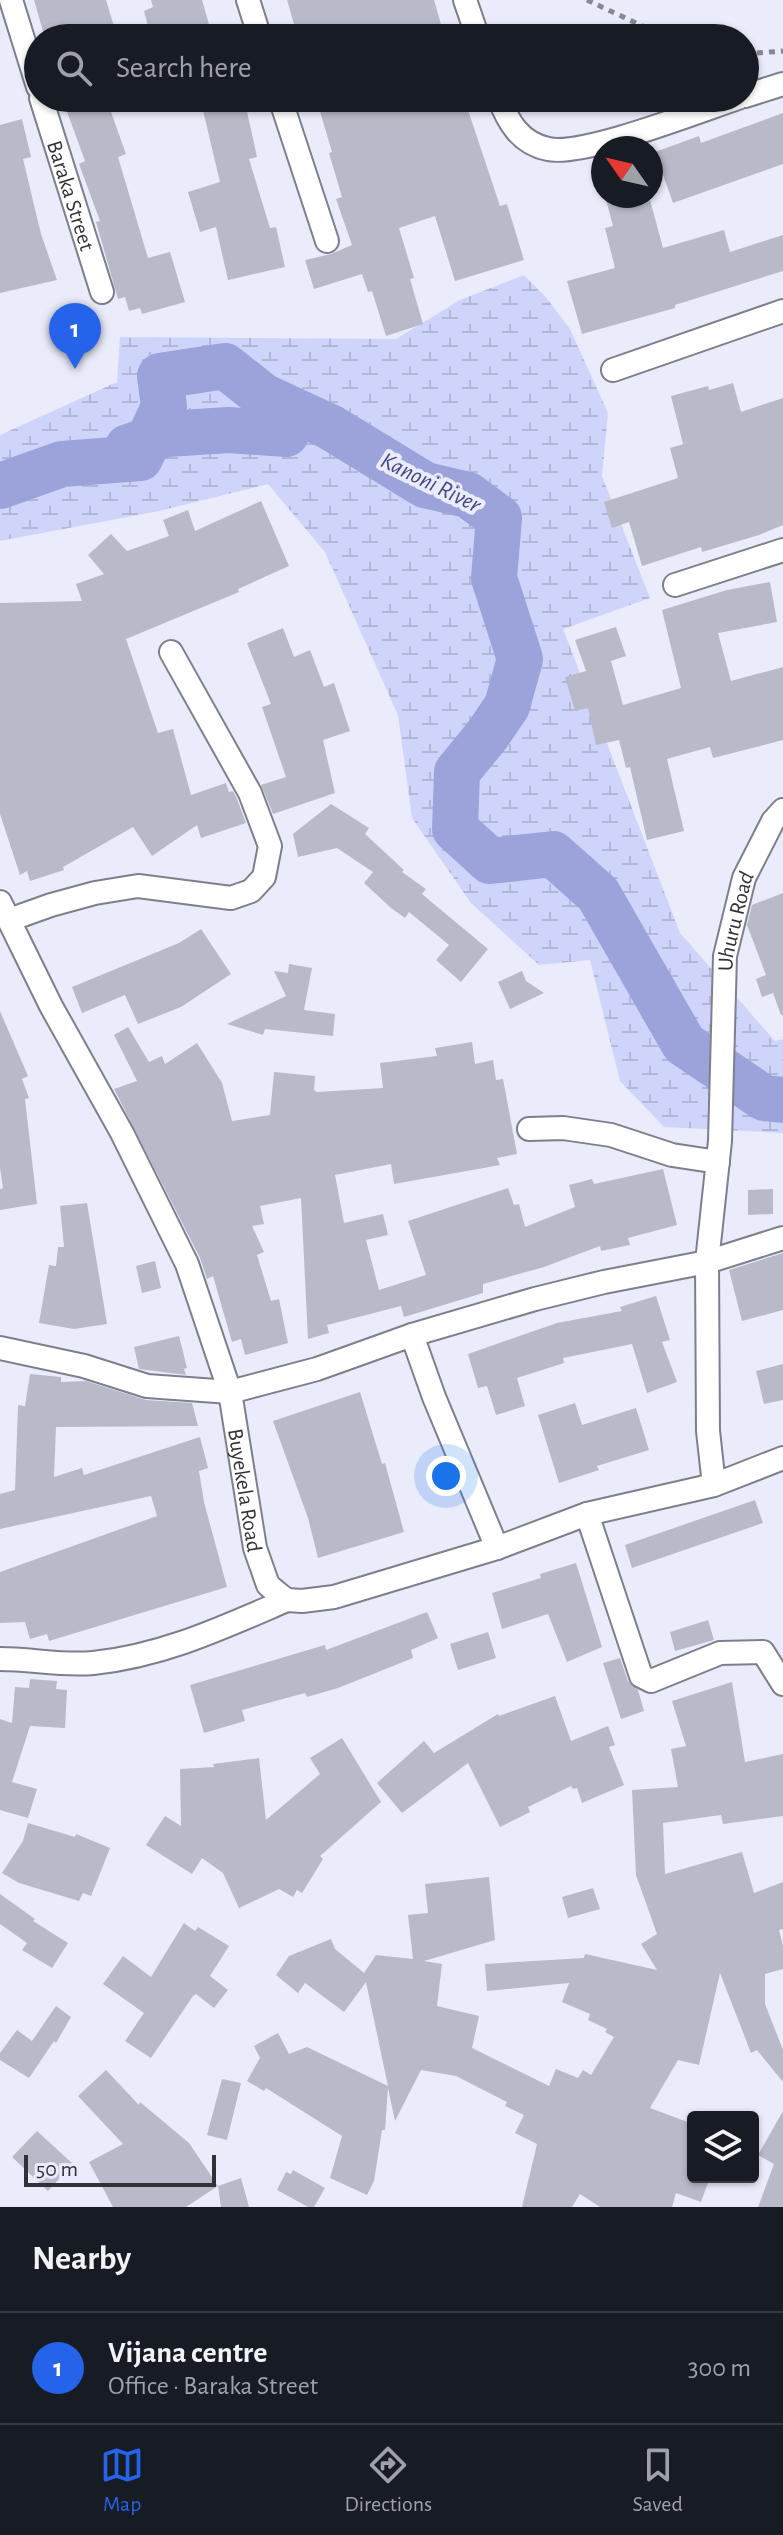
<!DOCTYPE html>
<meta charset="utf-8">
<style>
:root{--surface:#171b24;--page:#242831;--text:#f1f3f6;--muted:#9ea1a6;--line:#363941;--accent:#2563eb}
body{margin:0;font-family:"Alegreya Sans",sans-serif;background:var(--page);color:var(--text)}
.controls{position:absolute;right:24px;bottom:24px;display:grid;overflow:hidden;border-radius:8px;box-shadow:0 2px 6px #0004}
.controls button{width:72px;height:72px;display:grid;place-items:center;padding:0;border:0;border-bottom:2px solid var(--line);background:var(--surface);color:var(--text);font:40px sans-serif}
.compass{position:absolute;left:591px;top:136px;width:72px;height:72px;border-radius:50%;background:var(--surface);box-shadow:0 2px 6px #0004;rotate:304deg}
.scale{position:absolute;left:24px;bottom:20px;width:192px;box-sizing:border-box;padding-left:8px;border:4px solid #313237;border-top:0;font-size:22px;line-height:28px;white-space:nowrap;color:#313237;-webkit-text-stroke:6px #eaecfb;paint-order:stroke}
.you{position:absolute;left:446px;top:1476px;width:28px;height:28px;margin:-20px;border:6px solid #fff;border-radius:50%;background:#1a73e8;box-shadow:0 0 0 12px #1a73e833}
.badge{display:grid;place-items:center;width:52px;height:52px;border-radius:50%;background:var(--accent);color:#fff;font-size:26px;font-weight:700}
.pin{position:absolute;translate:-50% -66px;filter:drop-shadow(0 2px 4px #0008)}
.pin::after{content:'';position:absolute;top:42px;width:28px;height:24px;background:inherit;clip-path:polygon(0 0,100% 0,50% 100%)}
.list{margin:0;padding:0;list-style:none}
h2{display:flex;justify-content:space-between;align-items:center;height:104px;margin:0;padding:0 32px;font-size:34px}
h2 small{font-size:26px;font-weight:400;color:var(--muted)}
.list li{display:grid;grid-template-columns:52px 1fr auto;gap:24px;align-items:center;box-sizing:border-box;height:112px;padding:0 32px;border-top:2px solid var(--line)}
.list b{display:block;font-size:30px;white-space:nowrap}
.list p{margin:0;font-size:26px;white-space:nowrap;color:var(--muted)}
.list em{font-size:26px;font-style:normal;color:var(--muted)}
.icon{flex:none;width:44px;height:44px;fill:none;stroke:currentColor;stroke-width:2;stroke-linecap:round;stroke-linejoin:round}
.map{position:relative;flex:none;width:783px;height:2207px;overflow:hidden}
.search{position:absolute;background:var(--surface);box-shadow:0 2px 6px #0004;left:24px;right:24px;top:24px;height:88px;display:flex;align-items:center;gap:20px;box-sizing:border-box;padding:0 28px;border-radius:44px;color:var(--muted);font-size:30px}
.sheet{height:216px;background:var(--surface)}
nav{display:flex;justify-content:space-around;align-items:center;box-sizing:border-box;height:112px;border-top:2px solid var(--line);background:var(--surface);font-size:22px;color:var(--muted)}
nav a{display:grid;justify-items:center;gap:4px}
nav .on{color:var(--accent)}
.map>svg:first-child{display:block}
.wetland{fill:url(#wetland-marsh)}
.lines{fill:none;stroke-linecap:round;stroke-linejoin:round}
.river{stroke:#9ca3da;stroke-width:46}
.building{fill:#b8bac9}
.minor-casing{stroke:#7d7f8c;stroke-width:26}
.path{stroke:#878892;stroke-width:5;stroke-dasharray:6 6;stroke-linecap:butt}
.minor{stroke:#fff;stroke-width:22}
.labels{text-anchor:middle;stroke-width:8;stroke-linejoin:round;paint-order:stroke}
.street-label{font-size:22px;fill:#313237;stroke:#eaecfb}
.water-label{font-size:24px;font-style:italic;fill:#44468a;stroke:#eaecfb}
</style>
<div class="map">
<svg width="783" height="2207" viewBox="0 0 783 2207">
<defs>
<pattern id="wetland-marsh" width="20" height="14" patternUnits="userSpaceOnUse" patternTransform="scale(2)"><rect width="20" height="14" fill="#cfd4fa"/><path d="M1 5h8M5 5V1M11 12h8M15 12V8" fill="none" stroke="#b2b6d7"/></pattern>
</defs>
<rect width="100%" height="100%" fill="#eaecfb"/>
<!-- wetland -->
<path class="wetland" d="M524,275L545,296L570,329L608,413L602,476L650,598L563,629L680,933L775,1041L783,1039V1133L664,1127L620,1081L590,960L539,965L471,903L412,818L398,715L325,552L268,484L159,511L0,541V435L117,382L120,337L396,339L460,300Z"/>
<g class="lines">
<!-- river -->
<path class="river" d="M128,447L167,434L228,430L286,434
M0,486L62,464L140,458L164,407L160,376L225,366L263,396L330,427L425,485L468,495L499,518L494,578L520,659L507,706L488,734L457,772L455,829L490,861L553,854L598,894L684,1044L764,1098L783,1100"/>
</g>
<!-- building -->
<path class="building" d="M34,0H106L116,33L102,38H45Z
M151,0H202L213,38H151L144,11L153,7Z
M287,0H434L445,38H298Z
M62,98H106L126,154L118,157L148,258L170,252L185,302L142,314L140,308L129,311L125,297L118,299L96,222L100,221L79,164L85,161Z
M200,98H244L257,157L249,159L270,228L276,227L285,267L228,280L216,227L200,232L188,192L220,182Z
M316,98H464L500,206L507,204L524,260L455,281L435,216L399,228L414,278L410,279L423,324L386,336L372,291L368,292L362,274L314,289L305,260L331,254L352,245L336,199L342,197L329,153L332,152Z
M783,113V164L673,203L655,152L699,136L701,143Z
M22,119L31,157L23,159L41,234L57,280L0,293V125Z
M605,196H649L663,248L724,230L730,252L783,235V271L675,305V308L582,334L567,281L615,268L605,228L613,226Z
M733,383L741,412L783,398V525L759,535L702,552L701,547L642,566L629,522L612,528L604,502L678,478L670,448L683,444L671,396L708,386L709,390Z
M261,501L289,566L238,589L239,592L126,639L158,733L173,729L191,795L226,783L229,792L233,791L237,799L246,823L201,838L197,825L152,856L133,827L63,867L64,870L30,881L27,871L20,875L0,814V603L82,601L76,584L104,574L88,555L111,534L127,551L169,536L163,520L188,510L195,531Z
M770,582L777,622L718,633L731,681L783,667V740L713,758L710,747L667,759L684,831L647,840L630,767L626,768L619,740L596,745L588,708L575,711L565,677L586,671L575,640L616,627L626,656L611,661L623,705L681,688L662,610L727,590Z
M283,628L294,657L310,650L324,687L334,683L350,731L323,740L335,793L273,814L261,785L286,777L262,707L271,704L247,643Z
M331,804L369,828L365,834L404,870L402,872L426,889L422,894L488,949L461,982L436,960L449,945L409,912L405,918L391,908L364,883L373,872L337,848L298,857L293,834Z
M783,893V1015H781L773,993L762,997L756,979L766,975L747,925L752,905Z
M201,929L231,974L181,1007L138,1024L125,995L82,1013L72,987L179,943Z
M289,964L312,968L304,1010L335,1014L333,1036L265,1029L263,1035L227,1024L286,996L274,971L288,973Z
M522,971L526,981L544,993L510,1009L498,982Z
M0,1011L28,1076L22,1079L29,1098L25,1099L37,1204L0,1210V1189L3,1188L0,1168Z
M128,1027L149,1062L162,1056L165,1064L197,1043L222,1083L232,1121L270,1115L274,1072L315,1076L314,1090L317,1092L383,1088L380,1063L437,1056L435,1048L472,1042L475,1064L493,1060L496,1080L503,1079L517,1154L497,1158L500,1165L394,1184L391,1164L335,1175L344,1223L383,1214L388,1235L366,1240L379,1290L426,1275L408,1221L508,1188L514,1205L519,1204L525,1227L575,1207L569,1185L592,1179L594,1184L663,1169L677,1225L628,1238L630,1245L601,1251L600,1246L544,1267L483,1284V1293L404,1317L401,1306L327,1325L329,1333L308,1339L301,1198L260,1206L264,1224L252,1226L264,1252L257,1255L271,1301L279,1299L288,1343L245,1355L241,1339L232,1342L213,1276L207,1279L200,1258L114,1089L137,1081L114,1035Z
M773,1189V1214L748,1215V1190Z
M87,1203L107,1324L74,1329L39,1323L49,1265L56,1266L58,1247H64L60,1206Z
M783,1253V1310L742,1321L729,1270Z
M155,1261L161,1288L142,1293L136,1266Z
M656,1296L670,1340L662,1342L677,1382L647,1393L632,1344L563,1358L564,1363L517,1378L525,1406L496,1415L487,1386L478,1388L468,1354L557,1323L622,1311L620,1307Z
M179,1336L187,1368L184,1369L186,1375L139,1369L134,1347Z
M783,1364V1400L764,1404L756,1371Z
M30,1374L61,1377V1382L86,1381L146,1400L192,1403L198,1426L56,1427L54,1477L82,1468L84,1475L200,1437L208,1468L199,1471L204,1502L227,1587L49,1641L47,1634L30,1639L25,1622L0,1623V1572L157,1516L151,1496L0,1529V1494L15,1490L18,1405L25,1406Z
M360,1392L382,1464L385,1463L404,1532L318,1558L308,1518L273,1421Z
M575,1403L582,1425L636,1408L649,1450L597,1466L599,1470L559,1483L538,1415Z
M755,1500L763,1523L632,1568L625,1545Z
M576,1563L602,1647L567,1662L548,1614L502,1629L492,1593L541,1578L540,1574Z
M427,1612L438,1638L411,1650L413,1658L338,1688L307,1697L305,1693L242,1710L245,1721L204,1733L190,1685L325,1645L326,1650Z
M708,1620L714,1640L675,1651L670,1632Z
M488,1632L496,1658L458,1670L450,1644Z
M620,1658L628,1681L638,1690L644,1711L621,1719L603,1663Z
M30,1679L57,1681L56,1689L67,1690L65,1728L30,1726L12,1782L37,1789L28,1818L0,1810V1719L12,1723L15,1687L29,1688Z
M732,1682L745,1762L783,1754V1816L723,1824L721,1815L663,1823L665,1874L742,1852L754,1893L783,1882V1929L779,1930L783,1946V1969L765,1974V2004L783,2050V2082L757,2050L751,2053L720,1973L699,2065L678,2060L650,2108L693,2124V2177H710L701,2202L676,2193L672,2207H600L580,2194L572,2207H522L537,2144L515,2133L524,2115L505,2106L507,2102L456,2076L421,2070L395,2121L388,2088L385,2130H382L374,2181L367,2195L330,2178L342,2136L266,2088L264,2091L247,2081L260,2058L254,2046L278,2033L289,2054L307,2047L388,2086L366,1982L344,2012L305,1983L298,1993L276,1975L289,1956L331,1939L335,1949L364,1973L376,1955L413,1959L408,1915L428,1913L425,1884L489,1877L495,1940L424,1961L442,1964L437,2006L479,2016L472,2048L549,2086L556,2069L578,2078L583,2070L591,2075L614,2037L605,2032L607,2029L588,2020L590,2014L562,2002L569,1983L487,1991L485,1964L584,1958L585,1954L657,1970L641,1944L657,1934L636,1875L632,1790L678,1787L671,1749L686,1746L672,1701Z
M555,1696L571,1741L608,1726L615,1745L609,1747L624,1785L582,1803L577,1788L573,1789L571,1786L528,1807L530,1812L500,1827L468,1763L402,1813L377,1783L424,1741L434,1753L498,1714L499,1716Z
M342,1738L381,1802L320,1856L323,1859L302,1893L297,1890L293,1897L279,1889L239,1908L223,1873L202,1858L192,1874L146,1845L165,1816L181,1826L180,1769L214,1767L213,1764L259,1758L266,1820L320,1774L310,1758Z
M28,1823L75,1837L76,1834L110,1848L91,1896L83,1893L79,1901L19,1883L2,1873L23,1841Z
M593,1888L600,1909L568,1918L562,1897Z
M0,1894L35,1919L33,1921L68,1943L52,1968L22,1950L27,1943L0,1924Z
M184,1923L195,1931L198,1927L229,1946L210,1976L228,1990L214,2008L196,1994L193,1996L151,2058L125,2041L144,2013L103,1984L123,1956L151,1977Z
M56,2006L71,2017L56,2043L54,2041L29,2078L0,2060V2053L17,2030L32,2041Z
M106,2070L139,2105L140,2102L189,2143L218,2186L186,2207H113L89,2162L123,2144L78,2096Z
M222,2079L241,2083L227,2140L207,2135Z
M783,2111V2207H758L774,2164L758,2155Z
M37,2131L73,2164L48,2191L12,2157Z
M293,2170L325,2188L314,2207H308L277,2190L286,2172L291,2174Z
M241,2178L249,2207H221L218,2186Z"/>
<g class="lines">
<!-- minor casing -->
<g class="minor-casing">
<g id="minor">
<path d="M11,0L38,87"/>
<path d="M248,0L260,38"/>
<path d="M465,0L478,38"/>
<path d="M745,96L783,84"/>
<path id="s1" d="M41,98L102,292"/>
<path d="M280,98L327,241"/>
<path d="M499,98C508,122 520,143 548,149C582,157 699,111 738,98"/>
<path d="M613,370L783,311"/>
<path d="M675,585L783,550"/>
<path id="s2" d="M0,902L51,1006L122,1133L187,1264L230,1392L255,1548L268,1585L280,1595L287,1600L302,1601L334,1597L497,1548L587,1514L714,1485L783,1458"/>
<path d="M9,920L51,905L95,893L138,886L231,898L251,891L264,877L270,846L250,793L171,652"/>
<path d="M529,1129L563,1128L611,1135L672,1155L718,1162"/>
<path d="M412,1335L434,1397L497,1548"/>
<path d="M0,1348L84,1366L147,1386L230,1392L317,1369L412,1335L535,1299L604,1282L707,1262L783,1238"/>
<path id="s3" d="M714,1485L708,1431L707,1262L720,1141L725,956L744,878L773,821L783,810"/>
<path d="M587,1514L641,1676L651,1681L720,1653L763,1652L783,1684"/>
<path d="M0,1659C31,1659 63,1666 93,1663C163,1656 224,1627 287,1600"/>
</g>
</g>
<!-- path -->
<path class="path" d="M587,0L668,38
M745,54L783,51"/>
<!-- minor -->
<use href="#minor" class="minor"/>
</g>
<g class="labels">
<!-- street labels -->
<g class="street-label">
<text dy="8" stroke="none"><textPath href="#s1" startOffset="102">Baraka Street</textPath></text>
<text dy="8" stroke="none"><textPath href="#s3" startOffset="566">Uhuru Road</textPath></text>
<text dy="8" stroke="none"><textPath href="#s2" startOffset="642">Buyekela Road</textPath></text>
</g>
<!-- water labels -->
<g class="water-label">
<text transform="translate(431 482) rotate(26)" y="8">Kanoni River</text>
</g>
</g>
</svg>
<div class="controls">
<button><svg class="icon" aria-label="layers" viewBox="0 0 24 24"><path d="M12 4l9 5-9 5-9-5zM3 14l9 5 9-5"/></svg></button>
</div>
<svg class="compass" viewBox="-18 -18 36 36"><path d="M0-13l5 13h-10z" fill="#e53935"/><path d="M0 13l5-13h-10z" fill="#9ea1a6"/></svg>
<div class="scale">50 m</div>
<div class="you"></div>
<div class="pin badge" style="left:75px;top:369px">1</div>
<div class="search"><svg class="icon" aria-label="search" viewBox="0 0 24 24"><circle cx="10" cy="10" r="6"/><path d="M15 15l6 6"/></svg>Search here</div>
</div>
<section class="sheet">
<h2>Nearby<small></small></h2>
<ul class="list">
<li><span class="badge">1</span><div><b>Vijana centre</b><p>Office · Baraka Street</p></div><em>300 m</em></li>
</ul>
</section>
<nav>
<a class="on"><svg class="icon" aria-label="map" viewBox="0 0 24 24"><path d="M3 6l6-2 6 2 6-2v14l-6 2-6-2-6 2zM9 4v14M15 6v14"/></svg>Map</a>
<a><svg class="icon" aria-label="directions" viewBox="0 0 24 24"><path d="M12 3l9 9-9 9-9-9zM9 14v-3h6M13 9l2 2-2 2"/></svg>Directions</a>
<a><svg class="icon" aria-label="saved" viewBox="0 0 24 24"><path d="M7 4h10v16l-5-4-5 4z"/></svg>Saved</a>
</nav>
